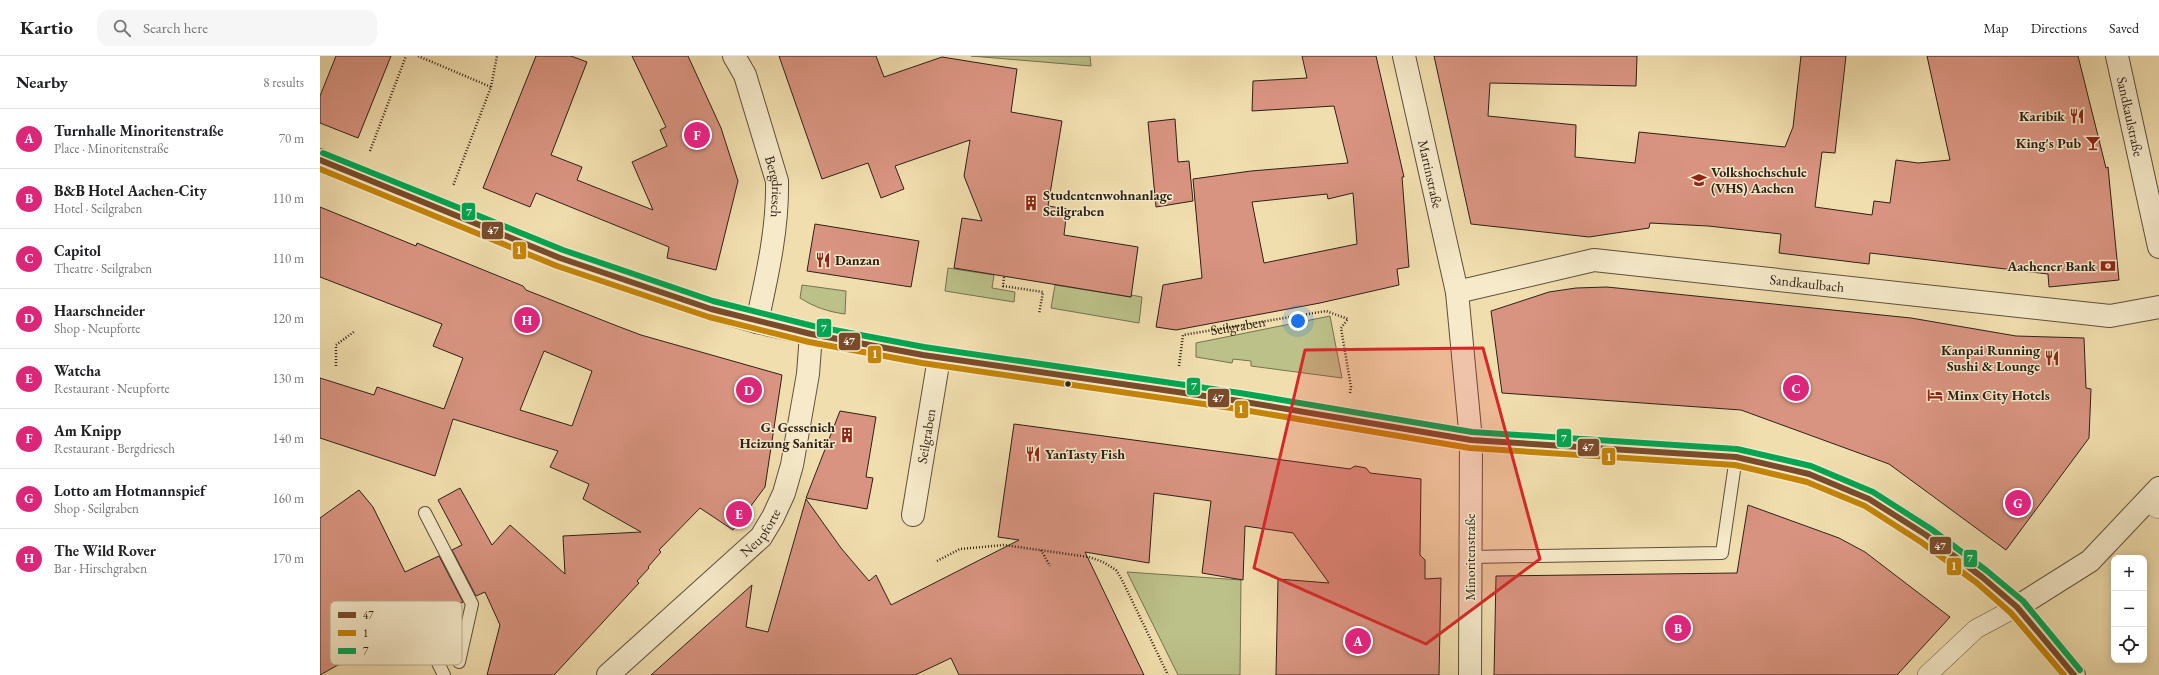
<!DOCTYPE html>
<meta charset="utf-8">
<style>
:root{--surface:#fff;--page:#f6f6f6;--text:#202124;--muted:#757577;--line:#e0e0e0;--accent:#db2777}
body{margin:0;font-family:"EB Garamond",serif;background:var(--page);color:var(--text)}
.controls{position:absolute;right:12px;bottom:12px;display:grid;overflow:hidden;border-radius:8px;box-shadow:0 2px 10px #0003}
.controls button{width:36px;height:36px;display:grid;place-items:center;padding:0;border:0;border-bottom:1px solid var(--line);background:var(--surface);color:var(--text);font:20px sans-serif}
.you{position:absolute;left:978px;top:265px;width:14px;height:14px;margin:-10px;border:3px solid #fff;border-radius:50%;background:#1a73e8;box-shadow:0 0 0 6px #1a73e833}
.badge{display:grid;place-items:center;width:26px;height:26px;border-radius:50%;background:var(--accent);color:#fff;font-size:13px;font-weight:700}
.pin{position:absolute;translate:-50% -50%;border:2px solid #fff;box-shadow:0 1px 4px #0006}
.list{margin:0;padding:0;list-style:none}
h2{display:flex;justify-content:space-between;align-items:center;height:52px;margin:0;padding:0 16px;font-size:17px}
h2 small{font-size:13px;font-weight:400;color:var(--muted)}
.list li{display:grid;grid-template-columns:26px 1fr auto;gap:12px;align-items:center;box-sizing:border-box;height:60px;padding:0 16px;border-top:1px solid var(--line)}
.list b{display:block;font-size:15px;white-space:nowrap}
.list p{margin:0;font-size:13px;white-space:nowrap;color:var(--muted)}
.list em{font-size:13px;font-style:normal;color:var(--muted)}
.icon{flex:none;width:22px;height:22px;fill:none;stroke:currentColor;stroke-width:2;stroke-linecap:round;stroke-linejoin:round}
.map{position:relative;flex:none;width:1839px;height:619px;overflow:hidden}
header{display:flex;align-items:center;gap:24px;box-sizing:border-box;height:56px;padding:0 20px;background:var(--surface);border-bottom:1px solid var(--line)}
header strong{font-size:19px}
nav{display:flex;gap:22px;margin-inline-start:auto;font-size:14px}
.search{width:280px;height:36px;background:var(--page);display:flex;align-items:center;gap:10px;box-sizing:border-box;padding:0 14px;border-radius:12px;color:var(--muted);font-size:15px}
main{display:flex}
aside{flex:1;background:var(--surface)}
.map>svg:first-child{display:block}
.green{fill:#bcc189;stroke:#747150}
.building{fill:#d99481;stroke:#2d2117;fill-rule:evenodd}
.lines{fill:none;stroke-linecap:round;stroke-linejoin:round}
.service-casing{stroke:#5e503d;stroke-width:14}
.pedestrian-casing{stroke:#5e503d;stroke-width:20}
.minor-casing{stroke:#5e503d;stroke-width:24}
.tertiary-casing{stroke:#5e503d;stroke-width:24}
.path{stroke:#2d2117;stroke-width:2.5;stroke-dasharray:1 2;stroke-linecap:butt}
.service{stroke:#f6eaca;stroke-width:12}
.pedestrian{stroke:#f6eaca;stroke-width:19}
.minor{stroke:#f6eaca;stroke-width:22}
.tertiary{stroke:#f6eaca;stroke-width:22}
.bus-1-casing{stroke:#f6eaca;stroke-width:9}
.bus-2-casing{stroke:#f6eaca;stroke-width:9}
.bus-3-casing{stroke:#f6eaca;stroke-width:9}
.bus-1{stroke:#7a4b2a;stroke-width:6}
.bus-2{stroke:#c48506;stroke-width:6}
.bus-3{stroke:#00a651;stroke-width:6}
.marked{fill:#d62828;fill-opacity:0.2;stroke:#d62828;stroke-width:3;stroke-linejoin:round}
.bus-dot{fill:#2d2117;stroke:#f6eaca;stroke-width:1.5}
.labels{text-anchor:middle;stroke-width:3;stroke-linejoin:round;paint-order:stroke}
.poi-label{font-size:14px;font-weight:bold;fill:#2d2117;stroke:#f6eaca;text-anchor:end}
.street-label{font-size:14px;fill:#2d2117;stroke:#f6eaca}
.key{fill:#f6eaca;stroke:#baae94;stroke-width:1}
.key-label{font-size:11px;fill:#2d2117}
.line-badge{stroke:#f6eaca;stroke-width:1.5}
.badge-label{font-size:11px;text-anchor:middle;font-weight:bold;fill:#fff}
</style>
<header>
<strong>Kartio</strong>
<div class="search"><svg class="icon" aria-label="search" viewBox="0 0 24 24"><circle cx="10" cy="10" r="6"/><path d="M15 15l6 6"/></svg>Search here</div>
<nav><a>Map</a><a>Directions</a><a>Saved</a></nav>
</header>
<main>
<aside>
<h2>Nearby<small>8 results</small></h2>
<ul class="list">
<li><span class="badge">A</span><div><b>Turnhalle Minoritenstraße</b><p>Place · Minoritenstraße</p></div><em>70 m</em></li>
<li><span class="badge">B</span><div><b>B&amp;B Hotel Aachen-City</b><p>Hotel · Seilgraben</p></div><em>110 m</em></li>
<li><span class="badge">C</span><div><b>Capitol</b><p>Theatre · Seilgraben</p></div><em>110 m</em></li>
<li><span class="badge">D</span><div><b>Haarschneider</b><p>Shop · Neupforte</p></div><em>120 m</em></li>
<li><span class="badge">E</span><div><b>Watcha</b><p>Restaurant · Neupforte</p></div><em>130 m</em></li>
<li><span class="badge">F</span><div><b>Am Knipp</b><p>Restaurant · Bergdriesch</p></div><em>140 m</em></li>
<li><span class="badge">G</span><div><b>Lotto am Hotmannspief</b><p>Shop · Seilgraben</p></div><em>160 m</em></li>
<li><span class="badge">H</span><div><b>The Wild Rover</b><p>Bar · Hirschgraben</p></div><em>170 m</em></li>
</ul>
</aside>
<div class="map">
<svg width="1839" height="619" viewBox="0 0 1839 619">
<rect width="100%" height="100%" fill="#f1deae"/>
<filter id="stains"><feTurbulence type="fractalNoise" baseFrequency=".005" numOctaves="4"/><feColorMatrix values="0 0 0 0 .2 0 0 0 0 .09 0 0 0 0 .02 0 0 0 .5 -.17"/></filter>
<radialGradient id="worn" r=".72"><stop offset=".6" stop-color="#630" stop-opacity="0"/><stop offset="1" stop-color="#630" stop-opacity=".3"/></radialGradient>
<!-- green -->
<path class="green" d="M651,0H770L771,10Z
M628,212L674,219L672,232L695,236L694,246L625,235Z
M482,229L526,235L525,258C509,256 494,251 480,242Z
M735,229L811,241V239L822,241L819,267L731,252Z
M1010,260L1022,322L931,310V305L913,303L912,307L876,301V287Z
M807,516L921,524L920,619H858Z"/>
<!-- building -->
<path class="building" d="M16,0H71L38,82L0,67V40Z
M216,0H251L267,6L231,99L262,111L257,124L333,154L312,106L347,90L340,74L346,71L312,0H368L401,72L418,125L396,214L347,202L349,191L216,137L210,151L163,132Z
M459,0H556L564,21L622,1L697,13L691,56L742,65L728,150L747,153L744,179L818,191L811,241L634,212L642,162L662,165L644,120L650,84L575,110L584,133L561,142L548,107L502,123Z
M982,0H1056L1084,121H1082L1089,211L1077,213L1079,229L1000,247L856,274L836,271L843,229L882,222L873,123L931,115L1028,107L1014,50L932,55L933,25L987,22ZM1033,137L1037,188L944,207L932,146L1007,138L1008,143Z
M1114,0H1317L1316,30L1170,27L1168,60L1256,69L1255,101L1315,107L1319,76L1465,91L1473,71L1481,0H1526L1515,97L1502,96L1495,151L1552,159L1554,145L1570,147L1576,104L1598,107L1630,104L1607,0H1758L1786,112L1788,111L1799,224L1729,231L1728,218L1550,197L1549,208L1459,197L1461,178L1388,170L1330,167L1329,172L1269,181L1151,168Z
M855,63L858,106L869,105L873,145L836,151L828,66Z
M0,151L96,190L97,187L203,230L206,234L292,268L321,279L462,319L445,431L413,474L380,452L339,494L341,496L328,511L329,512L317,525L319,527L234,619H167L180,569L165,536L156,540L132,494L142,489L118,444L140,432L172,489L190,469L245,518L243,480L321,476L263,443L269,428L230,411L238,395L133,363L115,420L0,382V322L54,339L57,331L124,353L143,302L113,290L122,268L0,221ZM224,295L272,315L252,370L200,354Z
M495,168L599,185L591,231L487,215Z
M1287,231L1591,262L1696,280L1764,282L1766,332L1771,333L1769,382L1686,494L1569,408L1421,354L1182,337L1171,255L1229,236L1256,232Z
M520,355L556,361L546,421L553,422L547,453L486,442Z
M694,368L1030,413L1035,410L1046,412L1050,417L1101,423L1100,499L1105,504V523L1121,522L1119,619H956L958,523L1009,527L973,477L925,470L923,524L882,517L891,445L834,437L829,507L765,496L824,619H639L631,602L595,619H331L432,529L426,571L448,576L486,443L521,492L549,525L556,519L571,549L699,484L678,481Z
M39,434L53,451L85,516L119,500L143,546L109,562L108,559L55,583L56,585L45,589L47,593L0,619V462Z
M1428,449L1519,482L1545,496L1630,561L1577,619H1174L1176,520L1417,517Z"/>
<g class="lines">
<!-- service casing -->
<g class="service-casing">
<path id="service" d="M105,457L152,548L139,606
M1151,501L1402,497L1416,401
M101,572L124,619"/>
</g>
<!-- pedestrian casing -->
<g class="pedestrian-casing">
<path id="pedestrian" d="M1826,447L1839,453
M1607,619L1656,573L1697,551"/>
</g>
<!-- minor casing -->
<g class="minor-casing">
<g id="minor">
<path id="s2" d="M414,0L425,19L457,125C458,173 447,220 437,266"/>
<path id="s3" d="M1084,0L1137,236L1151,384L1150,619"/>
<path id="s4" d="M1137,236L1274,204L1790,260L1839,251"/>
<path id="s5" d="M593,459L619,302"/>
<path id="s6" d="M288,619L441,481L453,461L464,437L472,409L488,318L491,278"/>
</g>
</g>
<!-- tertiary casing -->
<g class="tertiary-casing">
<g id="tertiary">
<path id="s7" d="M1797,0L1839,191"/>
<path d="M0,104L240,202L391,253L437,266L491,278L603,299L919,345L1151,384L1416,401L1489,418L1549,443L1606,479L1662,521L1697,551L1754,619"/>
<path d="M1697,551L1770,505L1839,432"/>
</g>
</g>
<!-- path -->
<g class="path">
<path d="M98,0L171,31L133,130"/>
<path d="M171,31L177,0"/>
<path d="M50,95L86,0"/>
<path d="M684,221L683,230L723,236L719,258"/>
<path d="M16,310V289L35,275"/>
<path id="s1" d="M859,310L863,279L1006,255L1028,263L1021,272L1031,331L1030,337"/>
<path d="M721,494L730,510"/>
<path d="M617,505L640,493L684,489L769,501L783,506L796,514L802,524L848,619"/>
</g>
<!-- service -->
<use href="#service" class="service"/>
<!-- pedestrian -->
<use href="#pedestrian" class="pedestrian"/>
<!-- minor -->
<use href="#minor" class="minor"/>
<!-- tertiary -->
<use href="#tertiary" class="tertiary"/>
<!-- bus-1 casing -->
<g class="bus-1-casing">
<path id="bus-1" d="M0,104L240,202L391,253L491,278L603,299L919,345L1151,384L1416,401L1489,418L1549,443L1606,479L1662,521L1697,551L1754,619"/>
</g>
<!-- bus-2 casing -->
<g class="bus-2-casing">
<path id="bus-2" d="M0,113L237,210L389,261L489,286L602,307L918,353L1150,392L1415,409L1487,426L1545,450L1601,486L1657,527L1691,557L1744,619"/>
</g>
<!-- bus-3 casing -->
<g class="bus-3-casing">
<path id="bus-3" d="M3,97L243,194L393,245L493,270L604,291L920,337L1152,376L1417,393L1491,410L1553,436L1611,473L1667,515L1703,545L1760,614"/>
</g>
<!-- bus-1 -->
<use href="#bus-1" class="bus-1"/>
<!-- bus-2 -->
<use href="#bus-2" class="bus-2"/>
<!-- bus-3 -->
<use href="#bus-3" class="bus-3"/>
</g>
<!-- marked area -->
<path class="marked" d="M1163,292L1220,503L1106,588L934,512L985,294Z"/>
<!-- icons -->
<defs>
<g id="restaurant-bare" transform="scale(1.2)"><path d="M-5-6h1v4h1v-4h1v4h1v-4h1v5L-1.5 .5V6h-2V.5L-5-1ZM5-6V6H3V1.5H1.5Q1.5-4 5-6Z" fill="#8f2418" stroke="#f6eaca" stroke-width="2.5" paint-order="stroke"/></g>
<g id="bar-bare" transform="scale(1.2)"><path d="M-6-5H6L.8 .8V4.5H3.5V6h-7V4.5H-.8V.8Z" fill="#8f2418" stroke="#f6eaca" stroke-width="2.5" paint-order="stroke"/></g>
<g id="university-bare" transform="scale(1.2)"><path d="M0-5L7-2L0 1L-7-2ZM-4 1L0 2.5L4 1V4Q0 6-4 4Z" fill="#8f2418" stroke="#f6eaca" stroke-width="2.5" paint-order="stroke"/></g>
<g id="building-bare" transform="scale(1.2)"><path d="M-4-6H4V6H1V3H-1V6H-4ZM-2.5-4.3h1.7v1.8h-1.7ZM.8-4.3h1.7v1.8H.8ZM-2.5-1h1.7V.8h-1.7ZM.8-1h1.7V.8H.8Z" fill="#8f2418" stroke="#f6eaca" stroke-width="2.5" paint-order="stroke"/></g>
<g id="bank-bare" transform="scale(1.2)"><path d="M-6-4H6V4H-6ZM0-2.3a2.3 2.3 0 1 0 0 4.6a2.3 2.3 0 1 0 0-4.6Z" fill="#8f2418" stroke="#f6eaca" stroke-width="2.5" paint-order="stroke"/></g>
<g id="hotel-bare" transform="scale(1.2)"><path d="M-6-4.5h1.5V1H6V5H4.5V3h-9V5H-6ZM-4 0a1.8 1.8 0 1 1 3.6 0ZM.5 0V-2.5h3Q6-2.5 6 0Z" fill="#8f2418" stroke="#f6eaca" stroke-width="2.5" paint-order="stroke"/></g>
</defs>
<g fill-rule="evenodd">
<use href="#restaurant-bare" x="1757" y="60"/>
<use href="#bar-bare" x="1773" y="87"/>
<use href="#university-bare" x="1379" y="124"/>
<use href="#building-bare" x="711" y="147"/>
<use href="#restaurant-bare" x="503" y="204"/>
<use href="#bank-bare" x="1788" y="210"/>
<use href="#restaurant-bare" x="1732" y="302"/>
<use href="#hotel-bare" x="1615" y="339"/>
<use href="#building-bare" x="527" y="379"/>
<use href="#restaurant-bare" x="713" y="398"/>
</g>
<!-- markers -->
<circle class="bus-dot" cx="748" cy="328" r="3.5"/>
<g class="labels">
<!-- poi labels -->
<g class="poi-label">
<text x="1745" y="65">Karibik</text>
<text x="1761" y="92">King's Pub</text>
<text x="1391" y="121" text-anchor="start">Volkshochschule<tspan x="1391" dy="16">(VHS) Aachen</tspan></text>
<text x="723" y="144" text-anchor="start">Studentenwohnanlage<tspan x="723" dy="16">Seilgraben</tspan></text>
<text x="515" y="209" text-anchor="start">Danzan</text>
<text x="1776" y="215">Aachener Bank</text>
<text x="1720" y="299">Kanpai Running<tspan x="1720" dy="16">Sushi &amp; Lounge</tspan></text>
<text x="1627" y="344" text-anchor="start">Minx City Hotels</text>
<text x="515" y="376">G. Gessenich<tspan x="515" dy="16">Heizung Sanitär</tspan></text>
<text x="725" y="403" text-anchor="start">YanTasty Fish</text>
</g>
<!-- street labels -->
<g class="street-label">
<text dy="5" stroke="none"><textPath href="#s7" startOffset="62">Sandkaulstraße</textPath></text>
<text dy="5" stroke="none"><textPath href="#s3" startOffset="121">Martinstraße</textPath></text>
<text dy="5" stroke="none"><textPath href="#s2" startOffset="138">Bergdriesch</textPath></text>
<text dy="5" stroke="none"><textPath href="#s4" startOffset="355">Sandkaulbach</textPath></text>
<text dy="5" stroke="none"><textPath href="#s1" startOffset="87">Seilgraben</textPath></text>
<text dy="5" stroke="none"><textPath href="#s5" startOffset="80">Seilgraben</textPath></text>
<text dy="5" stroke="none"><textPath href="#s6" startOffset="209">Neupforte</textPath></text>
<text transform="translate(1150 501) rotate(-90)" y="5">Minoritenstraße</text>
</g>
</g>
<!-- legend -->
<rect x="10" y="545" width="132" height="64" rx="6" class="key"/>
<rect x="18" y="556" width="18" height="6" fill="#7a4b2a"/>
<rect x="18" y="574" width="18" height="6" fill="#c48506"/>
<rect x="18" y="592" width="18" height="6" fill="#00a651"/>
<g class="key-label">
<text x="43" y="563">47</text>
<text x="43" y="581">1</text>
<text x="43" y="599">7</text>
</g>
<g class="line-badge">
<rect x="141" y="146" width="15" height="19" rx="4" fill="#00a651"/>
<rect x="161" y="165" width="23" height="19" rx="4" fill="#7a4b2a"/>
<rect x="192" y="185" width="15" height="19" rx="4" fill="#c48506"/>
<rect x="496" y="262" width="16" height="20" rx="4" fill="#00a651"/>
<rect x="518" y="276" width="23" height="19" rx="4" fill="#7a4b2a"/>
<rect x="547" y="289" width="15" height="19" rx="4" fill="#c48506"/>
<rect x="866" y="321" width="15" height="19" rx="4" fill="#00a651"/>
<rect x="887" y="332" width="23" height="20" rx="4" fill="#7a4b2a"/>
<rect x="914" y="344" width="15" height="19" rx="4" fill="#c48506"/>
<rect x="1236" y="372" width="16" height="20" rx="4" fill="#00a651"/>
<rect x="1257" y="382" width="23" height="19" rx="4" fill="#7a4b2a"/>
<rect x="1281" y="391" width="15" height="19" rx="4" fill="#c48506"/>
<rect x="1609" y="480" width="23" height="19" rx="4" fill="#7a4b2a"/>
<rect x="1643" y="493" width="15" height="19" rx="4" fill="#00a651"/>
<rect x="1626" y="501" width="16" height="19" rx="4" fill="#c48506"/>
</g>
<g class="badge-label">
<text x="149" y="160">7</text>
<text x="173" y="178">47</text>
<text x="199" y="198">1</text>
<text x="504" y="276">7</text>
<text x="529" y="289">47</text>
<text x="555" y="302">1</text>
<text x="874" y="334">7</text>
<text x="898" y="346">47</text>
<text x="921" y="357">1</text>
<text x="1244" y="386">7</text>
<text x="1268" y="395">47</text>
<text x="1289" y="405">1</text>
<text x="1620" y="494">47</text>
<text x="1650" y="506">7</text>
<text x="1634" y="514">1</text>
</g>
<rect width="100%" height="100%" filter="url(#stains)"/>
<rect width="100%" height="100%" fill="url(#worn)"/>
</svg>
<div class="controls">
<button>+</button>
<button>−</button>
<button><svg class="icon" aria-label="locate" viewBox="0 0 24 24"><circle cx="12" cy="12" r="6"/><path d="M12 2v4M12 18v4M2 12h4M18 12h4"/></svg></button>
</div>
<div class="you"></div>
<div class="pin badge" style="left:1038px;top:585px">A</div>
<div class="pin badge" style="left:1358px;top:572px">B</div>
<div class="pin badge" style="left:1476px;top:332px">C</div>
<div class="pin badge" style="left:429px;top:334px">D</div>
<div class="pin badge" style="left:419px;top:458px">E</div>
<div class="pin badge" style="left:377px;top:79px">F</div>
<div class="pin badge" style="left:1698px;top:447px">G</div>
<div class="pin badge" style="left:207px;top:264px">H</div>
</div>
</main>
